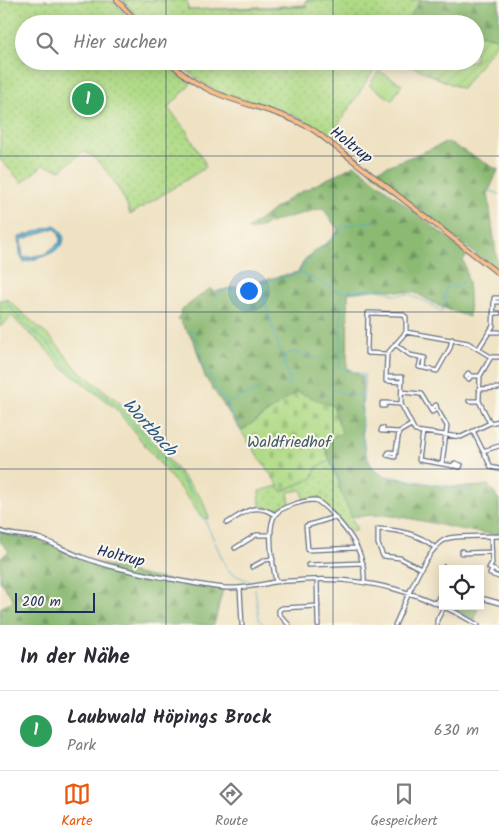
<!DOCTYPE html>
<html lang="de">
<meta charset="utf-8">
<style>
:root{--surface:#fff;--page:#f2f2f3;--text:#2b2b33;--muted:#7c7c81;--line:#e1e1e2;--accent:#ea580c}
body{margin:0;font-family:Kalam,sans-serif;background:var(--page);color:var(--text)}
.controls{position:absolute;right:15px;bottom:15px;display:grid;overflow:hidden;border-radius:0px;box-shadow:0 2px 12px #0003}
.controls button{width:45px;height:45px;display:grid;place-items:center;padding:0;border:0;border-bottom:1px solid var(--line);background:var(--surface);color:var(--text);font:25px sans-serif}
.scale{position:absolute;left:15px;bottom:12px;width:80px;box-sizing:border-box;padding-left:5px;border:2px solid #1b2f5e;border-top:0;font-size:14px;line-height:18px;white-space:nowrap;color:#1b2f5e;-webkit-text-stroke:4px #fbf7ec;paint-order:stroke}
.you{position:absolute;left:248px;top:290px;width:18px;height:18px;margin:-12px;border:4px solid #fff;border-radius:50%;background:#1a73e8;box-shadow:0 0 0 8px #1a73e833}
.badge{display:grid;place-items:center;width:32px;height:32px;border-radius:50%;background:var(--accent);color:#fff;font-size:16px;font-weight:700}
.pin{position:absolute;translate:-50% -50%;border:2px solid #fff;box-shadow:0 1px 5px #0006}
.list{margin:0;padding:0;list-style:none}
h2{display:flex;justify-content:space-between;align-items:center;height:65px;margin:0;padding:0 20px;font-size:21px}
h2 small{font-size:16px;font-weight:400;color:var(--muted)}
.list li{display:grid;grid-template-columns:32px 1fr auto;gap:15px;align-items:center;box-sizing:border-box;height:80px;padding:0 20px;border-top:1px solid var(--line)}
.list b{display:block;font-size:19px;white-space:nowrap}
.list p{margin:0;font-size:16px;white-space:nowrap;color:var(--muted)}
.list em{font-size:16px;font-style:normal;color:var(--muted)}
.icon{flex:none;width:28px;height:28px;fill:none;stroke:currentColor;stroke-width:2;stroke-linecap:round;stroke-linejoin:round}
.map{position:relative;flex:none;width:499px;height:625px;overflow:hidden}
.search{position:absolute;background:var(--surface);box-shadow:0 2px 12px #0003;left:15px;right:15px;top:15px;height:55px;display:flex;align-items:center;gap:12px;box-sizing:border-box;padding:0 18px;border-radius:28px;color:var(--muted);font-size:19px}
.sheet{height:145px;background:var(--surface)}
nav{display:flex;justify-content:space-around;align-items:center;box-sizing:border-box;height:70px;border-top:1px solid var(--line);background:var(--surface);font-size:14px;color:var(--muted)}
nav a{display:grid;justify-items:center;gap:2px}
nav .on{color:var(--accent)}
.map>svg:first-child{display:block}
.grass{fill:url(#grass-tufts);stroke:#658472}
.forest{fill:url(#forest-firs);stroke:#537468}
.cemetery{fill:url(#cemetery-stones);stroke:#658472}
.park{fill:url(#park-dots);stroke:#658472}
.garden{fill:url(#garden-furrows);stroke:#658472}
.water{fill:#4caacb;stroke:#346c94;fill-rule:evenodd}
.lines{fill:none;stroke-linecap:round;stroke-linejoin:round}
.stream{stroke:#4caacb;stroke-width:1}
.minor-casing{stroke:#656e81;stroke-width:5.5}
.major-casing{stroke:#656e81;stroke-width:6}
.minor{stroke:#fff;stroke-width:3}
.major{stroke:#f7be88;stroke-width:4}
.grid{fill:none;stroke:#1b2f5e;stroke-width:1;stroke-opacity:0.55}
.labels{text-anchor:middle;stroke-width:4;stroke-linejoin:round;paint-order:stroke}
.street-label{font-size:16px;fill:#1b2f5e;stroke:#fbf7ec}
.park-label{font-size:16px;fill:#405a68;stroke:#fbf7ec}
.water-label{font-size:18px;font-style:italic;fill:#2c5a84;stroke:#fbf7ec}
</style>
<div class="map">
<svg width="499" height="625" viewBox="0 0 499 625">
<defs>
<pattern id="grass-tufts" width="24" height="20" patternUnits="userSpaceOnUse" patternTransform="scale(1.25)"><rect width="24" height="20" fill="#afda86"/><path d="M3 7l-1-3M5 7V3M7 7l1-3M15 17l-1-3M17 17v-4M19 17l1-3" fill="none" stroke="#96bb76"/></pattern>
<pattern id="forest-firs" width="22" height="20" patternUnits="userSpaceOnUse" patternTransform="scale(1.25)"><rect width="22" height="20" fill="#8bba73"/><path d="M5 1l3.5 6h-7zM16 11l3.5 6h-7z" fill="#719862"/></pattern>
<pattern id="cemetery-stones" width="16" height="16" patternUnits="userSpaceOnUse" patternTransform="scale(1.25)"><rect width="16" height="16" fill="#afda86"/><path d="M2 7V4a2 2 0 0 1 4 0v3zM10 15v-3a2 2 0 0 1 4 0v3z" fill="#96bb76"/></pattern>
<pattern id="park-dots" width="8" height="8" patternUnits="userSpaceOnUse" patternTransform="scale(1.25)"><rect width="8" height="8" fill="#afda86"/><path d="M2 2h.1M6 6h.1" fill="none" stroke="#96bb76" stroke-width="1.8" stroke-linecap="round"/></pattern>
<pattern id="garden-furrows" width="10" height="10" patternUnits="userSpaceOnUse" patternTransform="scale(1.25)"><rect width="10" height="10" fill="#afda86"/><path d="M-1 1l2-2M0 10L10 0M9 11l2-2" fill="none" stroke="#96bb76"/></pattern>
</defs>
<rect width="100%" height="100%" fill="#fbf7ec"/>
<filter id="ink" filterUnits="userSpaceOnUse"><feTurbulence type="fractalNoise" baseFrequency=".02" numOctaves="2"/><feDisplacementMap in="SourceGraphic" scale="10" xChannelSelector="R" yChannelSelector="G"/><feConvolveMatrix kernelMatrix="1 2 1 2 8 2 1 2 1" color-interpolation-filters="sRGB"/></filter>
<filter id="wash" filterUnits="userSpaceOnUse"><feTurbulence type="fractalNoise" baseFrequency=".0096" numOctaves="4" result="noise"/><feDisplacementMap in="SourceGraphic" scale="20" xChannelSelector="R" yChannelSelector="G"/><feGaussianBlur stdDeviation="1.12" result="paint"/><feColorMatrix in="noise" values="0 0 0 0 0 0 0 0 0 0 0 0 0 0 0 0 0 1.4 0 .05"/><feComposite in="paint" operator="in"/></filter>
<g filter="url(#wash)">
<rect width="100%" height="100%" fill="#efe2c3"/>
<!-- grass -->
<path class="grass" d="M379,71L402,84L392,100L369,85Z
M7,299L54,341L78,370L120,403L202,499L209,518L206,519L200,516L191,502L115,408L60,366L41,343L23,328L12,316L0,327V300Z"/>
<!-- forest -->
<path class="forest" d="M122,0H187L188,10L306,5V0H499V39L475,33V24H438L409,16L404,24H142Z
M448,142L498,170L488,193L497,262L495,267H492L369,170L375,171Z
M355,165L468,254L463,260C469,279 470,298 469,317L439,306L416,293L380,289L348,293L347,368L362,377C362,402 356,461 381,475C389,479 410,480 419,482C442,486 465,489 488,485L499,500V535C460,532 422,518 383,515C372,515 362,516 351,517L339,488V483L323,442L297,393L241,431L205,377L194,341L178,318L181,314L180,311L211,288L214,292L298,272L305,259L333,238L338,230L323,208L278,220L251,231L247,229L291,197Z
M0,531L12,536L40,540L82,559L111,567L145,576L223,589L214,625H0V608L14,600L0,581V559L9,551L0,542Z
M447,606H478L475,620Z"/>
<!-- cemetery -->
<path class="cemetery" d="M297,392L333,406L342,433L323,442L330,461L317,467L313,478L282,491L241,431Z"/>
<!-- park -->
<path class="park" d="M0,0L113,1L134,24H24V61H164L191,84L168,108L186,130L205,163V168L130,215C126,197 101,157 83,151L61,170L43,165L22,183L0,159Z
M123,0H187L188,10L306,7V0H420L405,24H144Z
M175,61H380L330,137L300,118L273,108L221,93L204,84Z
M330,461L339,483V488L357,530L352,532L321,501L315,498L304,501L302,490L288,492L290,504L281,507L274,512L265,507L260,506L259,491L278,486L282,491L313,478L317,467Z"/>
<!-- garden -->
<path class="garden" d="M475,33L499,39V40L462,89L400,61H475Z"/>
<!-- water -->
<path class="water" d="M55,225C82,248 40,258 24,262L20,254L19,237ZM55,228L59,233L60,242L45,254L23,258L21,240Z"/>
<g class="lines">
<!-- stream -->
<path class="stream" d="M491,191L499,194
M360,223L374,221
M300,273L331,287
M260,284L280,352
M333,289L341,292L372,289L388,292L395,295L407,294L427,302L442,312L446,287L459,285L465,280
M342,295L340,367L364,375C365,407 353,442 374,469
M215,297L224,291L253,288L260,284L300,273C307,255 332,244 342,227L356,224
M5,300L25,325L49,344L66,367L117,406L182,480L196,500L226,567L231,573L255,584
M190,330L199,343L203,365L241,430
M284,382L287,385L291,383L282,356L293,352L319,359
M331,389L348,394L362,395
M233,400L259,390
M226,404L231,401
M332,463L340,483
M376,471L382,475L472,491
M255,589L259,619L263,625"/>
</g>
</g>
<g filter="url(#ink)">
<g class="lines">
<!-- minor casing -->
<g class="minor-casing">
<path id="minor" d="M494,302H499
M493,313H499
M490,332H499
M395,344L410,355L425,358L424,368L437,371L450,348L452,339
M479,348L493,326L494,298H499
M387,354L367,353L368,313L402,314L406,317V332
M421,358L419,367L424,368
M471,376L469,379L466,377L468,373L471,376H480
M386,377L387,354L406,332L468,343L491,357H499
M402,382L386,381V377H402L401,404L415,431L461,437L490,423L499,421
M479,389L499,388
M402,392L421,394L432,412L437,409L436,405L430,409
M469,401H479
M385,403V406H382V403H385L401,404
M437,409L447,426L442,464
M490,423L479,401L480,376L491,357
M383,431V428H382L381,431H383L399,432L411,425
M473,431L491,467L499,469
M423,432L419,460C432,462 446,465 460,467L461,465L455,463L452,466
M483,451L499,446
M396,453L389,452L387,455L395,457L399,432
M335,517L306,526L308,550L357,548
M227,523C244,513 255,501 275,515
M0,531C13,537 27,534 41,539C55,544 68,552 82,557C110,568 141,573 170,579C189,582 207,587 226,588C243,589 259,585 275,582C285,581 295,581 305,580C366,576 426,593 478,625
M491,536L492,563L489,568L499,572
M235,548L256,535H271
M462,551V553L492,552
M308,565L363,563
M252,567L265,560L273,559
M444,567L446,569
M421,569L400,558L383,556L378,544V529C397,530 419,533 434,547
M492,570L490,574L499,577
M317,580L318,625
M276,582C273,566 266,529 275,515C280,507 305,500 315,500C322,503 327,509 333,515C351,534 366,555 364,582
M240,588L242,625
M485,599L499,603
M436,603L443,589
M289,625L279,614V610L282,608L318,606
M395,625C405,604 426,544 449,538C463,535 484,537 499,536
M437,625V620L444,607"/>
</g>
<!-- major casing -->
<g class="major-casing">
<path id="major" d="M117,0L139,24
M169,61C211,106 266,101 315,131L499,274"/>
</g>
<!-- minor -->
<use href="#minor" class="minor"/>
<!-- major -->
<use href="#major" class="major"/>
</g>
</g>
<!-- grid -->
<path class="grid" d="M166,0V24M333,0V24M166,61V625M333,61V625M0,156H499M0,312H499M0,469H499"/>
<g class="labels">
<!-- street labels -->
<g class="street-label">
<text transform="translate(352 144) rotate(38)" y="6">Holtrup</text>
<text transform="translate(121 555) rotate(14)" y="6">Holtrup</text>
</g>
<!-- park labels -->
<g class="park-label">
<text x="289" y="447">Waldfriedhof</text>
</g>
<!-- water labels -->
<g class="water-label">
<text transform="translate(150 427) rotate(48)" y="6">Wortbach</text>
</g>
</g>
</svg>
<div class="controls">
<button><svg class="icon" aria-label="locate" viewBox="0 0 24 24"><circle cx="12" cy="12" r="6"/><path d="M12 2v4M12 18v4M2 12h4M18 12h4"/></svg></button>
</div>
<div class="scale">200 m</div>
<div class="you"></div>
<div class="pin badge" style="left:88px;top:99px;background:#2e9e5b">1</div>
<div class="search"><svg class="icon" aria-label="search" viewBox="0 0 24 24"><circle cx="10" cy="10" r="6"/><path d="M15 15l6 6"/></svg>Hier suchen</div>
</div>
<section class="sheet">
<h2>In der Nähe<small></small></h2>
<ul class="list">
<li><span class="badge" style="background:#2e9e5b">1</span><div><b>Laubwald Höpings Brock</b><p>Park</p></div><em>630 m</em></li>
</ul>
</section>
<nav>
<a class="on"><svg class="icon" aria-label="map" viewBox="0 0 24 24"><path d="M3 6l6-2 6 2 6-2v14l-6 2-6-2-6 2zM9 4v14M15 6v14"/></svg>Karte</a>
<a><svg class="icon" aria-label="directions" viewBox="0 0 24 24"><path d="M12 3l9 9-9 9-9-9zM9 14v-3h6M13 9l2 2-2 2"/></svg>Route</a>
<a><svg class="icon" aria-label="saved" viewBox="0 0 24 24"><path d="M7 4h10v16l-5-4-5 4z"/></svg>Gespeichert</a>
</nav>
